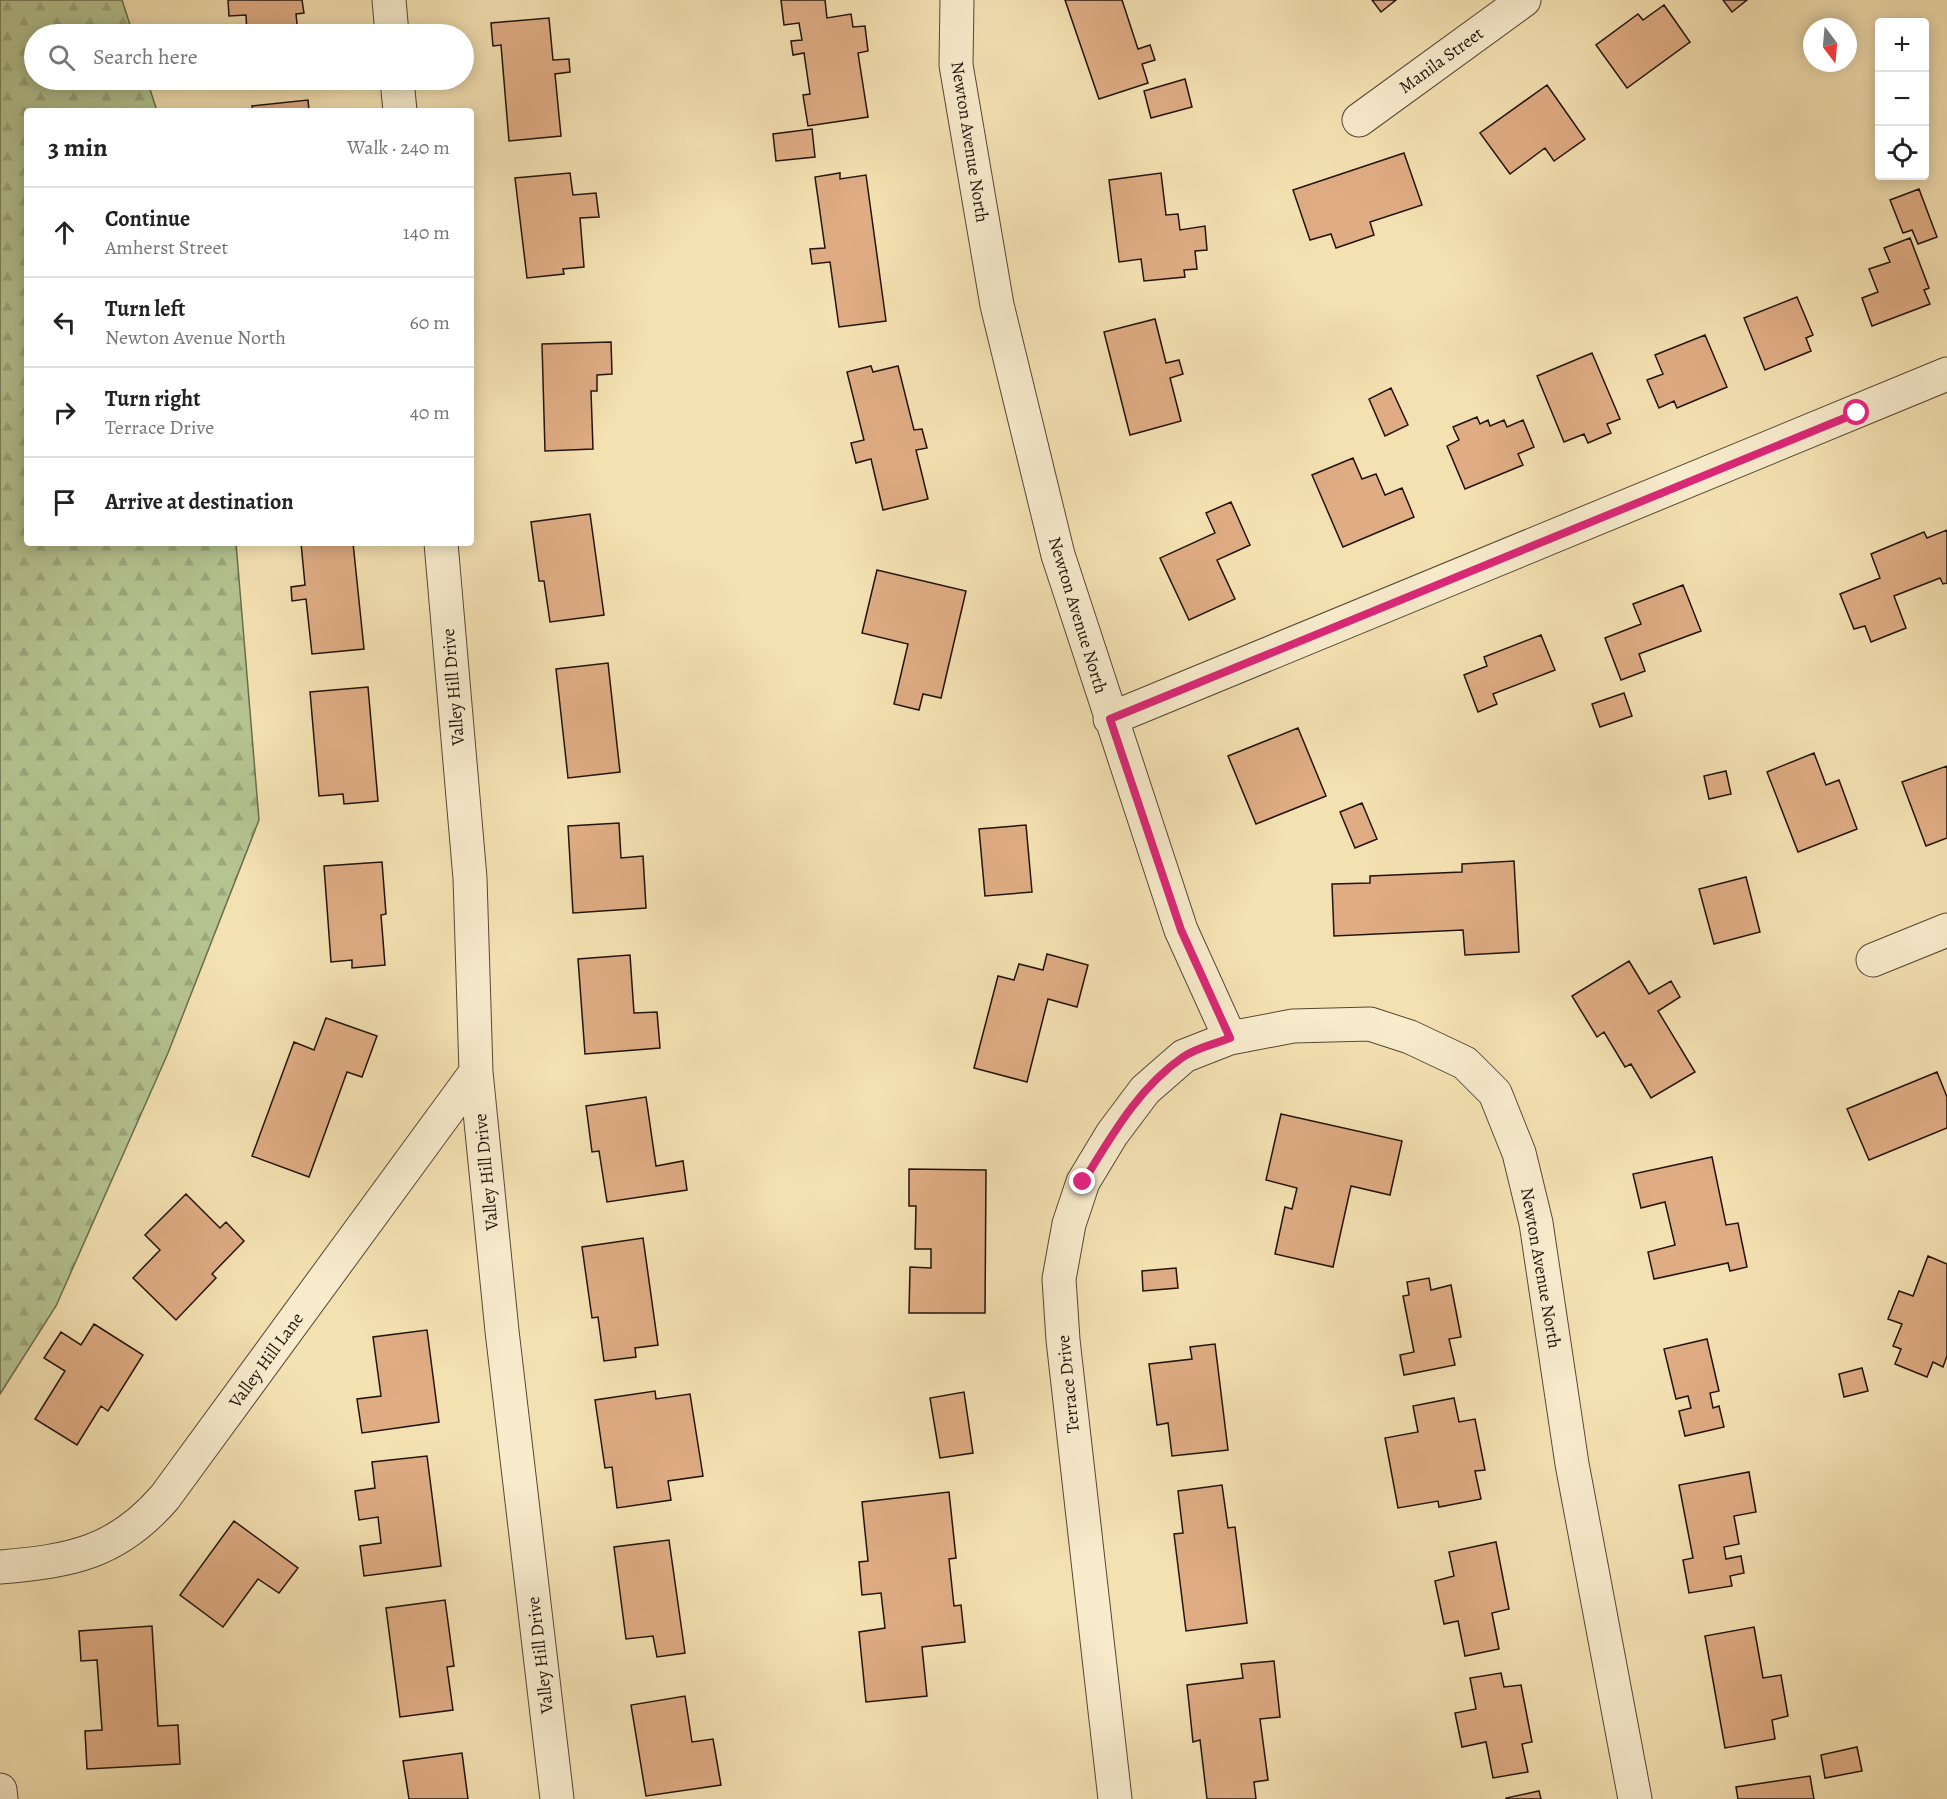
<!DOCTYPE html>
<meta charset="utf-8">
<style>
:root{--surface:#fff;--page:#f6f6f6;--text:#222;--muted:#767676;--line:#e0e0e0}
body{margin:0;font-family:Alegreya,serif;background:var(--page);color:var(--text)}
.controls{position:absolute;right:18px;top:18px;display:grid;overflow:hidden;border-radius:6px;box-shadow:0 3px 15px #0003}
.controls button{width:54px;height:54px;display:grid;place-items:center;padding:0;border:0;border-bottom:2px solid var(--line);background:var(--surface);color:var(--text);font:30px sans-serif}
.compass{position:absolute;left:1803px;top:18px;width:54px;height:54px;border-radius:50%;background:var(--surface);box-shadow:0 3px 15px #0003;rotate:164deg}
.stop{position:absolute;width:18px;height:18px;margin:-14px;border:4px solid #db2777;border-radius:50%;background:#fff}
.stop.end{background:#db2777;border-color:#fff;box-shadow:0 2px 6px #0008}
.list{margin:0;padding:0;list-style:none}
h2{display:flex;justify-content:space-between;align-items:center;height:78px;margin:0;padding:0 24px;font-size:26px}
h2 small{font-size:20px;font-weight:400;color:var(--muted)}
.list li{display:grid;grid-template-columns:39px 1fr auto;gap:18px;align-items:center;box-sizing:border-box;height:90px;padding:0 24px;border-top:2px solid var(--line)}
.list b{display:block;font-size:22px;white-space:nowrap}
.list p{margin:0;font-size:20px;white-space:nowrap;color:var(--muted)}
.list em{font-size:20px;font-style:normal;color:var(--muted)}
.icon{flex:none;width:33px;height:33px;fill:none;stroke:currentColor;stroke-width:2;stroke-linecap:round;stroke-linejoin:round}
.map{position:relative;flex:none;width:1947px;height:1799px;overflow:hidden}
.search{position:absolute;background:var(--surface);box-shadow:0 3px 15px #0003;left:24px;top:24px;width:450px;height:66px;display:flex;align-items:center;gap:15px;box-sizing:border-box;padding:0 21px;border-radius:33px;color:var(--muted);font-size:22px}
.panel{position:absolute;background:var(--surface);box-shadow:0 3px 15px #0003;left:24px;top:108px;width:450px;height:438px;border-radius:6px}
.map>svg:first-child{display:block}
.forest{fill:url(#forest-firs);stroke:#6b6c4f;stroke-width:1.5}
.building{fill:#dfac84;stroke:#21140d;stroke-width:1.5}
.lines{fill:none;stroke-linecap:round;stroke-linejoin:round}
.street-casing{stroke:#564736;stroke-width:35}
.street{stroke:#f8eccd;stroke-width:33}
.route{stroke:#db2777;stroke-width:8}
.labels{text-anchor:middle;stroke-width:4.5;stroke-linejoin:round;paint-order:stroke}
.street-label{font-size:18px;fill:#21140d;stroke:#f8eccd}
</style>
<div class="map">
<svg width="1947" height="1799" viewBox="0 0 1947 1799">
<defs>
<pattern id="forest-firs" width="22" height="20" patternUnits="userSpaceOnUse" patternTransform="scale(1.5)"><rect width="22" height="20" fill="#b5c491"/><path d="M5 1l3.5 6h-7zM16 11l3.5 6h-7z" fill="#9ba87c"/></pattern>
</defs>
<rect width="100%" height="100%" fill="#f4e1b2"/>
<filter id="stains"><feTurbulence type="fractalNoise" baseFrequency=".00333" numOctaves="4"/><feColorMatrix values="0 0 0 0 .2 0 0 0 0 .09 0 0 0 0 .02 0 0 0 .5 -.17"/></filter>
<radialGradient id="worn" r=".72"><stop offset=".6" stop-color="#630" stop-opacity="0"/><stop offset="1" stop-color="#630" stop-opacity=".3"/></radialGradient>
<!-- forest -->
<path class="forest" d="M0,0H122L133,34H34V80H147L157,111H27V543H236L259,820L168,1053L56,1306L0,1394Z"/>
<!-- building -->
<path class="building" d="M228,0H302L304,13L296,14L298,34H247L246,15L229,16Z
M781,0H825L827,18L851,14L853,27L865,26L868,51L858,53L868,117L808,126L803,95L810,94L804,53L793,55L791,41L802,40L799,23L784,25Z
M1065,0H1122L1138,49L1150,45L1155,60L1142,64L1148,83L1099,99Z
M1372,0H1396L1381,12Z
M1723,0H1747L1732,12Z
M1664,5L1690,42L1627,88L1596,45L1638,14L1643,20Z
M549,18L553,60L569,59L570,72L555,74L561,136L509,141L501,45L493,46L491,23Z
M1185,79L1192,107L1151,118L1144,91Z
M1547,85L1585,139L1554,161L1545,148L1510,174L1480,133Z
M308,100L309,111H253L252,106Z
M812,129L815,157L776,161L773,134Z
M1404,153L1422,205L1370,222L1374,235L1336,248L1331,234L1310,240L1293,190Z
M570,173L573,195L596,193L599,217L580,218L584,267L563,269L564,274L527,278L515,178Z
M840,173V179L866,175L886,321L839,327L830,262L812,264L810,249L825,248L815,177Z
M1161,173L1166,215L1178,214L1180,230L1205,226L1207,250L1195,251L1197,269L1184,270L1185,277L1144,281L1141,259L1119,262L1109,180Z
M1919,189L1937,237L1918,244L1912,230L1903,233L1890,200Z
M1910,238L1929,288L1924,290L1930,304L1872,326L1862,298L1878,292L1869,269L1890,262L1884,248Z
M1797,297L1813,335L1806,338L1811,351L1765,370L1744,318Z
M1155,319L1166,363L1179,360L1183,374L1170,378L1181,421L1130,435L1104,332Z
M1705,335L1727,387L1677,408L1674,401L1659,408L1647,380L1663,374L1655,355Z
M611,342L612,374L597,375V391H591L593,449L545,451L542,344Z
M1592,353L1620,419L1607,424L1611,433L1588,443L1584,434L1564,442L1537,376Z
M871,366L873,372L898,366L914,430L922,429L927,448L916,450L928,499L883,510L871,459L856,463L851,443L864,440L847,372Z
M1391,388L1408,425L1385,436L1369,399Z
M1477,417L1480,424L1488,420L1490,426L1504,420L1507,427L1523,420L1534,447L1518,454L1523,465L1465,489L1447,446L1459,440L1453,427Z
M1353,458L1362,479L1376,474L1385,495L1402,488L1414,517L1343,547L1312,475Z
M1231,502L1250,545L1217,560L1235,599L1189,620L1160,558L1215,533L1206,513Z
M590,514L604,615L550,622L544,581H539L531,522Z
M1947,530V583L1943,584L1940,578L1894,596L1906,628L1871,642L1865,626L1854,629L1840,594L1880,578L1871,554L1924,532L1927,538Z
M301,543H353L364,649L312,654L306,599L292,601L291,587L305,585Z
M877,570L966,591L941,698L923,694L919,710L894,704L908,644L862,633Z
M1683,585L1701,631L1639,654L1645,671L1621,680L1605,638L1641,624L1633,604Z
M1541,635L1555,670L1493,694L1497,704L1478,712L1464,675L1487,666L1484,657Z
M608,663L620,772L568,778L556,669Z
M368,687L378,801L344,804L343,794L319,796L310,692Z
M1624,693L1632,716L1600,727L1592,704Z
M1298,728L1326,796L1256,824L1228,756Z
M1814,753L1826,785L1839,780L1857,829L1798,852L1767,772Z
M1947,766V838L1926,846L1902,782Z
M1726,771L1731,794L1709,799L1704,776Z
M1362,803L1377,839L1355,848L1340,812Z
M619,823L621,858L643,856L646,908L573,913L568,826Z
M1026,825L1032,892L985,896L979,829Z
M1514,861L1519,952L1465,955L1463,930L1334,936L1332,884L1370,883V876L1462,872V864Z
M382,862L386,914L381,915L385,965L352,968V960L331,962L324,866Z
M1746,877L1760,932L1714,944L1699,889Z
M1047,954L1088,965L1077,1007L1048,999L1027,1082L974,1068L998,976L1014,980L1019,964L1043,970Z
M630,955L634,1013L657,1012L660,1048L585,1054L578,959Z
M1629,961L1649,994L1671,981L1680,997L1658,1011L1695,1072L1651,1098L1631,1064L1625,1067L1604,1032L1597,1037L1572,996Z
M326,1018L377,1036L362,1077L347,1072L309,1177L252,1156L294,1042L314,1050Z
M1937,1072L1947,1097V1128L1869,1160L1847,1109Z
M646,1097L656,1166L683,1161L687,1190L607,1202L599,1151L592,1152L586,1106Z
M1281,1114L1402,1141L1390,1195L1351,1186L1333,1267L1275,1254L1285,1207L1292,1209L1297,1188L1266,1180Z
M1712,1157L1726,1225L1738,1223L1747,1267L1730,1271L1728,1263L1654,1279L1648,1252L1675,1245L1665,1202L1641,1208L1633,1174Z
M909,1169L986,1170L985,1313H909L910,1267L931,1268V1249H915L916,1206H909Z
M186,1194L220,1228L226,1222L244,1241L212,1274L216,1278L176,1320L133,1278L160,1250L145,1235Z
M643,1238L658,1345L635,1348L636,1357L604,1361L598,1317L592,1318L582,1247Z
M1928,1256L1947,1264V1356L1943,1367L1933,1362L1927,1377L1895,1364L1901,1349L1893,1346L1902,1324L1888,1319L1899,1291L1913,1296Z
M1176,1268L1178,1288L1143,1291L1142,1271Z
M1429,1278L1431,1290L1451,1285L1461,1337L1449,1339L1455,1365L1404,1375L1400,1355L1414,1352L1403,1296L1409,1295L1407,1282Z
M94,1324L143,1355L108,1411L101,1406L77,1445L35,1419L65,1371L44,1358L61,1332L81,1345Z
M427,1330L439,1422L362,1433L357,1399L381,1396L373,1337Z
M1707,1339L1719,1391L1710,1393L1713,1408L1719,1406L1724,1427L1685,1436L1679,1411L1691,1408L1688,1396L1676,1399L1664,1349Z
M1215,1344L1228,1450L1172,1456L1168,1423L1157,1425L1149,1364L1192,1359L1190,1347Z
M1862,1368L1868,1391L1844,1397L1839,1374Z
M655,1391L656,1399L690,1394L703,1476L668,1481L671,1500L617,1508L612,1467L605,1468L595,1400Z
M964,1392L973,1453L940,1458L930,1398Z
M1454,1398L1459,1422L1475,1419L1485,1470L1475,1471L1481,1499L1439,1507L1438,1501L1398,1508L1385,1438L1418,1432L1413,1406Z
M427,1456L441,1566L364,1576L360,1546L381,1543L378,1517L359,1520L355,1491L375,1488L372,1462Z
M1749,1472L1756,1512L1734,1516L1739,1544L1724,1547L1726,1559L1741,1556L1744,1573L1730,1576L1732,1586L1689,1593L1683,1560L1693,1558L1679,1485Z
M1222,1485L1228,1528L1235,1527L1247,1623L1186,1631L1174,1534L1183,1533L1178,1491Z
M949,1492L956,1558L949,1559L954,1606L961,1605L965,1642L922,1647L927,1696L866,1702L859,1632L885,1628L881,1593L862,1595L859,1562L868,1561L862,1502Z
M234,1521L298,1568L279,1593L258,1579L223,1627L180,1595Z
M669,1540L685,1653L657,1657L653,1636L626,1639L614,1547Z
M1496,1542L1509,1609L1492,1613L1499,1649L1465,1656L1458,1621L1444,1624L1435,1581L1454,1576L1449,1552Z
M445,1600L454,1666L447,1667L453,1710L400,1717L386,1608Z
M152,1626L158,1726L178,1725L180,1764L87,1769L85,1731L102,1730L97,1660L81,1661L79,1631Z
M1754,1627L1763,1678L1781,1675L1788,1716L1772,1720L1775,1739L1725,1748L1705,1636Z
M1274,1661L1280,1717L1260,1719L1268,1780L1254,1782L1256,1799H1207L1200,1740L1193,1742L1187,1685L1243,1678L1241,1664Z
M1501,1673L1504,1687L1521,1685L1532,1742L1522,1744L1528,1772L1493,1778L1486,1742L1462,1747L1455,1713L1476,1709L1470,1678Z
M685,1696L692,1742L713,1739L721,1785L646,1796L631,1705Z
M1857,1747L1862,1771L1825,1778L1821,1755Z
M462,1753L468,1799H409L403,1761Z
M1810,1776L1814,1799H1738L1736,1787Z
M1539,1791L1541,1799H1506V1798Z"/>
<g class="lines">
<!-- street casing -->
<g class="street-casing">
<path id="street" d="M389,0L392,34
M957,0L956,65L997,305L1058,555L1181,930L1230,1038L1293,1026L1370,1024L1410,1037L1465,1063L1495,1093L1519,1153L1536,1223L1572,1464L1635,1799
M397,80L400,111
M1359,120L1524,0
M441,543L470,878L476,1072L502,1331L557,1799
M1110,719L1947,374
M1873,960L1947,930
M0,1567C71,1561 117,1553 165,1497L476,1072
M0,1790L1,1799
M1115,1799L1063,1340L1059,1279L1069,1224L1083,1182L1112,1134L1145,1090L1184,1056L1230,1038"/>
</g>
<!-- street -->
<use href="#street" class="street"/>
</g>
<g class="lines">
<!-- route -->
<path class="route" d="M1083,1182C1111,1137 1138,1088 1183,1057C1196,1048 1215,1044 1230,1038L1181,930L1110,719L1857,413"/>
</g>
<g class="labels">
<!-- street labels -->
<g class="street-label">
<text transform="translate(1441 60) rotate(-36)" y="6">Manila Street</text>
<text transform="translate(970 142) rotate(81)" y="6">Newton Avenue North</text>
<text transform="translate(1078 615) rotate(73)" y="6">Newton Avenue North</text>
<text transform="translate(453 687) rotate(-95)" y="6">Valley Hill Drive</text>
<text transform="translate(486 1172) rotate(-96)" y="6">Valley Hill Drive</text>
<text transform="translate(1541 1268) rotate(80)" y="6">Newton Avenue North</text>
<text transform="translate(266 1360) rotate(-54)" y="6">Valley Hill Lane</text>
<text transform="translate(1068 1384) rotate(-96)" y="6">Terrace Drive</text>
<text transform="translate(540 1655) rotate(-97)" y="6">Valley Hill Drive</text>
</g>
</g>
<rect width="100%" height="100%" filter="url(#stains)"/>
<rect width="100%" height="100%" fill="url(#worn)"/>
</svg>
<div class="controls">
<button>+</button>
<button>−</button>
<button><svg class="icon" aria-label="locate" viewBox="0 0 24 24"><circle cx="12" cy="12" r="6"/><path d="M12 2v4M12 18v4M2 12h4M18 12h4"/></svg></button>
</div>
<svg class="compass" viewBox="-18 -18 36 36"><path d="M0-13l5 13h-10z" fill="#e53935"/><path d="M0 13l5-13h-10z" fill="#767676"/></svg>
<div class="stop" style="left:1857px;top:413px"></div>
<div class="stop end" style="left:1083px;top:1182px"></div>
<div class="search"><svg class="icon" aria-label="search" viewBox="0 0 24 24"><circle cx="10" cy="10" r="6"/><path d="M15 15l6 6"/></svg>Search here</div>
<section class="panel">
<h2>3 min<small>Walk · 240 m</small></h2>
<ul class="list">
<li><svg class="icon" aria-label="ahead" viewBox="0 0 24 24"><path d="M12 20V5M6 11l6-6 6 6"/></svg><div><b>Continue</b><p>Amherst Street</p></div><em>140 m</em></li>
<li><svg class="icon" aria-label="left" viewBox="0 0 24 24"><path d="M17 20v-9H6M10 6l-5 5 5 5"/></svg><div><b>Turn left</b><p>Newton Avenue North</p></div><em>60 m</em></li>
<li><svg class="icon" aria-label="right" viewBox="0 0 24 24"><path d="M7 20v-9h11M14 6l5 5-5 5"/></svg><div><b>Turn right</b><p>Terrace Drive</p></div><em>40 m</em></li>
<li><svg class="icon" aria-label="arrive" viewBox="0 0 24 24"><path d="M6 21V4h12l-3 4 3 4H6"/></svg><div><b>Arrive at destination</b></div></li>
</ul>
</section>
</div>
